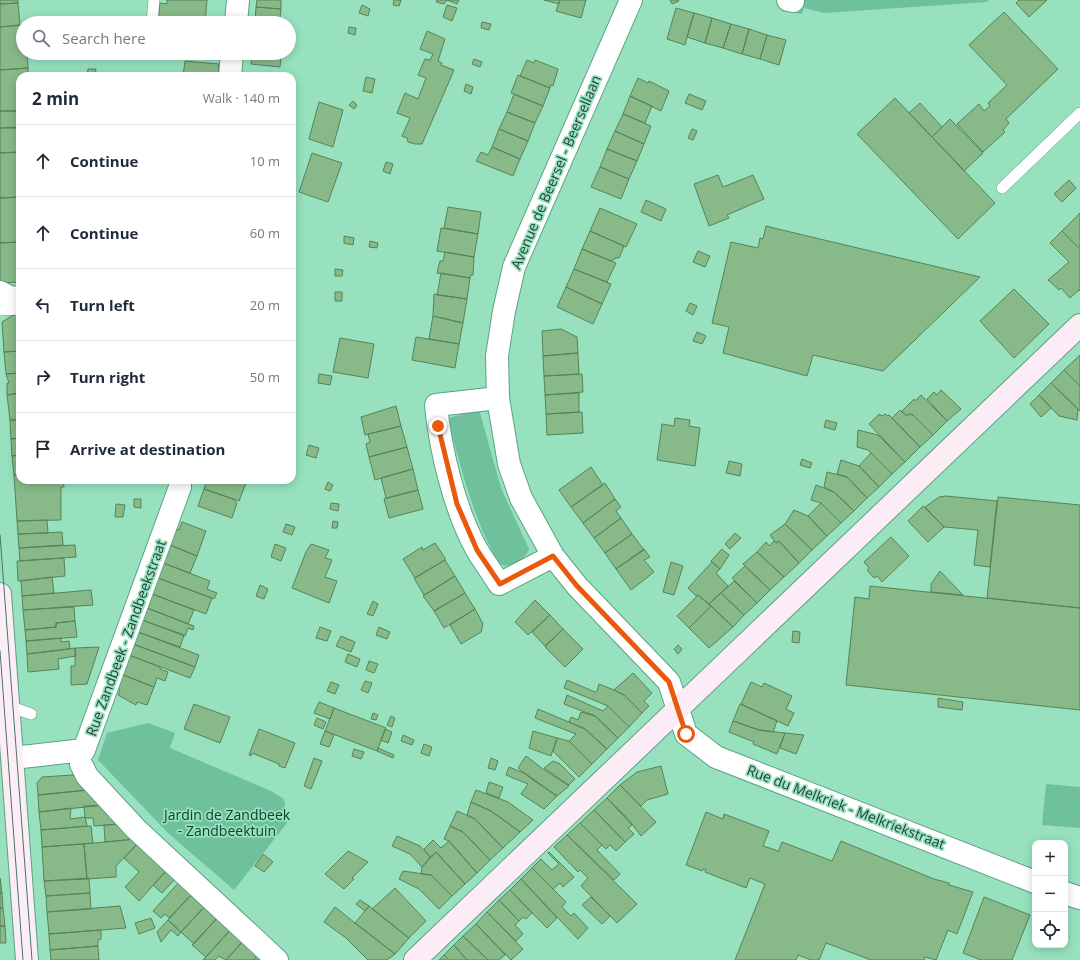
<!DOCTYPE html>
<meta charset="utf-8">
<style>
:root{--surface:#fff;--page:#f2f2f3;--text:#1f2937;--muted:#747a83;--line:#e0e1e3}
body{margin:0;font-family:"Open Sans",sans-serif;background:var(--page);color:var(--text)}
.controls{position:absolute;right:12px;bottom:12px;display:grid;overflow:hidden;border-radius:8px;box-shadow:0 2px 10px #0003}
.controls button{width:36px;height:36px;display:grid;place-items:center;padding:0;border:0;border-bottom:1px solid var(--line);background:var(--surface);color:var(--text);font:20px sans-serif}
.stop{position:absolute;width:12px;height:12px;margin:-9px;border:3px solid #ea580c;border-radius:50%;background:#fff}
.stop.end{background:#ea580c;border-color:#fff;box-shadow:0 1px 4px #0008}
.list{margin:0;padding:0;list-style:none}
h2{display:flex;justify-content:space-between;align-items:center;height:52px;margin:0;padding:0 16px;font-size:17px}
h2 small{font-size:13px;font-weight:400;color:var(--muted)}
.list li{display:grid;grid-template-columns:26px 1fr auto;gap:12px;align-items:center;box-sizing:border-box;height:72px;padding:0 16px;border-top:1px solid var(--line)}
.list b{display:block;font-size:15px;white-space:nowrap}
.list em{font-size:13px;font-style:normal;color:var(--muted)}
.icon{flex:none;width:22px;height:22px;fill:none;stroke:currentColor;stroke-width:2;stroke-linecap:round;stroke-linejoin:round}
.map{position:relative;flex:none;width:1080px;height:960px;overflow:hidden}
.search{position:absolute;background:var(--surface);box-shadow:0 2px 10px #0003;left:16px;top:16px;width:280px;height:44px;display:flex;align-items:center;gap:10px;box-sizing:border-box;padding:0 14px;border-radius:22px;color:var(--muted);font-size:15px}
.panel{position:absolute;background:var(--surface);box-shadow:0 2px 10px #0003;left:16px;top:72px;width:280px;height:412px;border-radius:12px}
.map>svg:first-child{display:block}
.green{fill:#6fc19e}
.building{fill:#88b988;stroke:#558456}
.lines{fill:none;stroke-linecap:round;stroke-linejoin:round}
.lane-casing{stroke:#5aa384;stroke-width:12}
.street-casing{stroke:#5aa384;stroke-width:24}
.secondary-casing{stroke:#5aa384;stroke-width:24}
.lane{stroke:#fff;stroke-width:11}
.street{stroke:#fff;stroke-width:22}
.secondary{stroke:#fcecf5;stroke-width:22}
.tram{stroke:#487561;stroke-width:1}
.route{stroke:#ea580c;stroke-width:5}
.labels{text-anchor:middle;stroke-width:3.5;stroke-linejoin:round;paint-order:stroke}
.street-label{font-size:14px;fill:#244336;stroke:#97e1bf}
.park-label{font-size:14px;fill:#0c422f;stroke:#97e1bf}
</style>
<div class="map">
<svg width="1080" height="960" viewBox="0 0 1080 960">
<rect width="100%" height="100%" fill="#97e1bf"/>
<!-- green -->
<path class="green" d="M797,0H989L987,2L824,13L804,8L802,14L794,13Z
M479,409L501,488L529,549C526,559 509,570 500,564C473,521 462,469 448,421L449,418Z
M148,723L175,733L170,748L271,791L284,799L287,823L234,890L169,834L98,760L107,733Z
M1046,784L1080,787V828L1042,825Z"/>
<!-- building -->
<path class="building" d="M0,0H18V3L0,4Z
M167,0H207L205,23H158L160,3L167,4Z
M257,0H281V9L256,7Z
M394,0H401L399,6L393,5Z
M437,0H447L444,4L436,2Z
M447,0H459L457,4Z
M544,0H560L559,4Z
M560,0H586L581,18L556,11Z
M670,0H678L679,1L672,4Z
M1019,0H1047L1029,17L1016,3Z
M18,3L20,25L0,27V4Z
M362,5L370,9L368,16L359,13Z
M447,5L457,8L452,21L443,17Z
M256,7L281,9L280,18L284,19V23H255Z
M676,8L694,13L685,45L667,39Z
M1004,12L1058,69L1006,119L1009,123L1003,130L1005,132L983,152L957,124L979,104L984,111L990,106L988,103L1007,85L969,45Z
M694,13L712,18L705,43L687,37Z
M712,18L731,24L723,48L705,43Z
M482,22L491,24L489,30L481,28Z
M731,24L749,29L742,54L723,48Z
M23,25V53H27L28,68L0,70V27Z
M349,27L356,28L355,35L348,33Z
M749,29L767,35L760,59L742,54Z
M427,31L445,39L438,61L442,63L441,65L454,70L422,144H415L408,142L407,138L402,136L410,118L397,113L405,93L418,99L426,78L418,75L425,59L430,60L433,54L420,49Z
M767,35L786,40L779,65L760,59Z
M252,53H276V56H281L280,67L251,64Z
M474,59L482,62L480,67L472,64Z
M527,60L534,63L535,60L558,69L553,86L551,85L550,88L520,76Z
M185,61L219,64L218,76H183Z
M28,68V76H20V111H0V70Z
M88,69H96L95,76H87Z
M518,75L550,88L543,106L511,93Z
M366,77L375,79L372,93L363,91Z
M638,78L648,83L649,81L669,91L661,111L630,96Z
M466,84L473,87L471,94L464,91Z
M514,94L543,106L535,123L507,112Z
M689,94L706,101L702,110L685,103Z
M630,96L652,106L645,123L623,114Z
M895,98L995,203L958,239L857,134Z
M353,101L357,105L354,109L349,105Z
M319,102L343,110L333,147L309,139Z
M920,103L942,127L932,137L909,113Z
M0,111H20V128H0Z
M507,112L535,123L528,141L499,129Z
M623,114L651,126L644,144L615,131Z
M950,119L983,153L964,171L932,137Z
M18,127L20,128V152L0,153V128Z
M499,129L528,141L520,159L492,147Z
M692,129L697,131L693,140L688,138Z
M615,131L644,144L637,161L607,149Z
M492,147L520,159L513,176L476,161L481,152L488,155Z
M607,149L637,161L629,179L600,167Z
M20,152V197L0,198V153Z
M312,153L342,163L328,202L299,192Z
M386,162L393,164L390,174L383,171Z
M600,167L629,179L621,199L591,187Z
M718,175L723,187L753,175L764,199L727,215L729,218L709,226L694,184Z
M1069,180L1076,188L1062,202L1054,194Z
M20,197V242L0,243V198Z
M646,200L666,209L661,221L641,212Z
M448,207L481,212L478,234L444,228Z
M600,208L637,224L626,247L590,231Z
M1080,213V249L1062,231Z
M766,226L782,230L980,277L883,371L813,355L807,376L723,353L729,327L712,323L731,242L758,248L760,238L763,239Z
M441,228L478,234L474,257L437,251Z
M590,231L624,246L619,258H616L611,261L582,249Z
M1062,231L1080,249V291L1079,290L1070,298L1061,288L1059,290L1048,280L1069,262L1050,243Z
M344,236L354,238L353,245L344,243Z
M370,241L378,243L377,248L369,247Z
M20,242V282L0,283V243Z
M582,249L616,263L607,282L574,269Z
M698,251L710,256L705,267L693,262Z
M445,252L474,257L473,275H471L470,278L437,273L440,261H443Z
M335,269L343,270L342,276H335Z
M574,269L611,284L602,304L566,287Z
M441,273L470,278L467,299L437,295Z
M566,287L602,304L593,324L557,307Z
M1014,289L1049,324L1014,358L980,321Z
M335,292H342V301H335Z
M434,294L467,299L463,323L433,316Z
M690,303L697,306L693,315L686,311Z
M15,314L20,317V351L4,352L2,322Z
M433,316L463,323L459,344L429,339Z
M561,329L577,337L578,353L543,356L542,331Z
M697,332L706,336L702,344L693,341Z
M416,337L459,344L455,368L412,360Z
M340,338L374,344L368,378L333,372Z
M20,351V373L6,374L4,352Z
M578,353L579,374L544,376L543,356Z
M1080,355V386L1064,370Z
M1064,370L1080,386V411L1051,383Z
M20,373V393L7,395V383H9L6,374Z
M319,374L332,376L330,385L318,383Z
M582,374L583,392L545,395L544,376Z
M1051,383L1078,409L1077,420L1059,416L1039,395Z
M941,390L961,409L947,421L927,399L934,392L937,395Z
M20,393V420H10L7,395Z
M579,393V412L546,414L545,395Z
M921,395L947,421L933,435L913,415L909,414L907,416L902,411L914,399L915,401Z
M1039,395L1051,408L1041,417L1030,404Z
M396,406L401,426L365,435L361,417Z
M900,410L907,416L909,414L913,415L933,435L920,447L892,418Z
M582,412L583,433L547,435L546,414Z
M879,414L882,416L885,414L888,416L889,415L920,447L905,462L869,424Z
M675,418L690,420L689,426L700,428L695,466L657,460L662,424L674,426Z
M10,420H20V438L11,439Z
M826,420L837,423L835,430L824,427Z
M401,426L407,447L369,457L366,444L370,442L368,434Z
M858,430L878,435L905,462L892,474L868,450L857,447Z
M20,438V455L12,456L11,439Z
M309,445L319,448L316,458L306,455Z
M407,447L413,469L375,480L369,457Z
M871,453L892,474L879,487L859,466Z
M20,455V474L14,475L12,456Z
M802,459L812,463L810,468L800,465Z
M841,460L859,466L879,487L867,498L847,477L837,474Z
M729,461L742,464L740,476L726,473Z
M591,467L603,485L571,507L559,490Z
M413,469L418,490L386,498L381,478Z
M827,472L847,477L867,498L854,511L834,492L824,487Z
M20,474V480H63L64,487H61V520L17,521L14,475Z
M207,480H237L246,483L239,501L204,489Z
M237,480H247L246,483Z
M328,482L333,485L330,491L325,489Z
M605,483L615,499L583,523L571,507Z
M816,485L834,492L854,511L841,523L821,503L811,500Z
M204,489L233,499L237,503L232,518L198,506Z
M418,490L423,509L389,518L384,499Z
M946,496L997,501L990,567L974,565L978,530L944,527L925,507L939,497Z
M998,497L1080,505V608L987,598Z
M134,499H141V508L134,507Z
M615,499L621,507L616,511L621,518L594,538L583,523Z
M331,503L339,504L338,511L330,509Z
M821,503L841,523L827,536L808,516Z
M116,504L125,505L123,517H115Z
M923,506L944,527L928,542L908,521Z
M794,510L808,516L827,536L812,550L785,524Z
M621,518L632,534L605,553L594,538Z
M47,520L48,533L18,534L17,521Z
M333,521L338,522L337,528H332Z
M182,522L206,531L197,556L170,545L177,529L179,530Z
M286,524L295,527L292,535L283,532Z
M785,524L812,550L799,563L779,541L776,543L770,535Z
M62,532L63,545L19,548L18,534Z
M735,533L741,538L730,549L725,544Z
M632,534L644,550L616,569L605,553Z
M891,537L909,556L882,582L877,576L874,578L867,570L869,568L864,562Z
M774,541L776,543L779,541L799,563L784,577L757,552L766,542L769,546Z
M435,543L445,558V560L415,578L403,559L422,547L423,550Z
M275,544L286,548L281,561L271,557Z
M311,544L329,550L325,558L332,560L325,577L337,581L329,603L292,588L306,552Z
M75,545L76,557L20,561L19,548Z
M170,545L197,556L190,573L163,563Z
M644,549L650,557L644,560L654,572L631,590L616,569Z
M722,549L729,555L720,569L711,561Z
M757,552L784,577L770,590L743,564Z
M64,558L65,576L18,581L17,561Z
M445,560L455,576L424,595L414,578Z
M671,562L683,566L674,595L663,592Z
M712,562L720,569L716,573L728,586L709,604L698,595L696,596L688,588Z
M163,563L210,581L207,589L217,593L214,599L158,578Z
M745,566L770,590L757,603L732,578Z
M940,571L963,595L931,592V584Z
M455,576L465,593L434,611L423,596Z
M52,577L54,593L22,596L21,581Z
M158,578L212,598L206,614L152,594Z
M734,581L757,603L744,615L721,593Z
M260,585L268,589L264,599L256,596Z
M870,586L1080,608V710L846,685L855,597L869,599Z
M91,590L93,605L23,610L22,596Z
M465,593L475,609L444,628L434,611Z
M721,593L744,615L733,627L709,604Z
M152,594L194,610L188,624L147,608Z
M698,595L711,606L689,628L677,616Z
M535,600L550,615L528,635L515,622Z
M373,601L378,604L373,616L367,614Z
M711,606L733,627L709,648L689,628Z
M74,607L75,621L56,623V627L25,630L23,610Z
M147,608L194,626L193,630L188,628L185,636L142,620Z
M475,609L483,624L481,632L461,644L450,625Z
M550,615L563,629L545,646L532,632Z
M142,620L184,635L180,647L138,632Z
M75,621L77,637L26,641L25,630L56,627V623Z
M320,627L331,631L327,641L316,638Z
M379,627L390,632L387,639L376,635Z
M563,629L583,649L565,667L545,647Z
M793,631L800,632L799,643L792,642Z
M138,632L199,655L195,667L133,644Z
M341,636L355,642L351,652L336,646Z
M61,638V642L69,641L70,649L27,654L26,641Z
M133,644L195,667L190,678L129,655Z
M678,645L682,649L678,654L674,649Z
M75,648L76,656L58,659L59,669L28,672L27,654Z
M75,648L99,647L87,684L71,685V666H75Z
M348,654L360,659L357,667L345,662Z
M129,655L160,667V669L168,672L165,681L157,678L154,687L121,674Z
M369,661L378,664L374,673L366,670Z
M633,673L652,693L644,701L649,706L642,713L624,695L614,690Z
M121,674L154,687L147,705L137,702L136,705L118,695L120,690L116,688Z
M567,680L595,692L597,691L599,684L614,690L624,695L642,713L629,727L608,706L564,688Z
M365,681L372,683L368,693L361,690Z
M331,682L339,685L335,694L327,691Z
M751,682L762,687L764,683L792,696L786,709L794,713L788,726L741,704Z
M567,695L603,711L608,706L629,727L618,738L595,716L564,704Z
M938,698L963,702L962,710L938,707Z
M319,702L334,708L330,719L314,713Z
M194,704L230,717L220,743L184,729Z
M740,704L777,721L773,732L759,730L733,721Z
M334,708L386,728L377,751L325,731Z
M538,709L585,729L607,749L592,764L569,741L576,734L535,718Z
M581,712L595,716L618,738L607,749L585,729L569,722L571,717L578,720Z
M373,713L378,715L376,720L371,719Z
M391,716L395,718L392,727L387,725Z
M317,718L326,722L323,729L314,725Z
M733,721L759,730L785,733L777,754L753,744L754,742L729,732Z
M259,729L295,743L285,768L279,766V764L252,753L251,756L249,755Z
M385,729L392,732L388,743L381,740Z
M325,731L334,735L329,747L320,744Z
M533,731L557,738L551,756L529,748Z
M785,733L804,735L796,754L780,748Z
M403,735L414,740L412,745L401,741Z
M557,738L569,741L592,764L579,777L553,751Z
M424,744L432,747L429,756L421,753Z
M378,748L394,755L393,758L377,751Z
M354,749L364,752L361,759L352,756Z
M526,756L543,769L569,786L557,796L533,780L518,768Z
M314,758L322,761L311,789L304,786Z
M491,758L498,761L495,770L488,768Z
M553,761L560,764L575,779L569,785L544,768Z
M661,766L668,794L647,800L641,806L620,785L637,772Z
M509,767L526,774L557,796L544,809L521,794L528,784L506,775Z
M73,775L88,790L38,795L37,783L42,777Z
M489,782L503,787L499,798L486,793Z
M620,785L656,822L641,836L628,819L607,798Z
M88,790L104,805L39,812L38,795Z
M476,790L508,802L533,820L520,832L491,811L471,802Z
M607,798L632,825L628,828L634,834L625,842L594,810Z
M471,802L491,811L520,832L503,848L475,819L467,815Z
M104,805L121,824L94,826L93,818H85L84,806Z
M71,808L70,819L85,817L87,826L41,830L39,812Z
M594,810L625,842L616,851L610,845L606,849L580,823Z
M457,811L475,819L503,848L490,860L463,832L450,826Z
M706,812L723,819L724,814L769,831L763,846L776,850L778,852L782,842L832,861L841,841L934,879L949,883V885L973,892L957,934L948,930L936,960L925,957L924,960H871L826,943L819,960H811L798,955L796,960H735L765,884L750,878L746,888L705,872L706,870L703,869L702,871L686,865Z
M580,823L602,845L597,850L620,874L614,880L567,835Z
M121,824L136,839L105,842L104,825Z
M91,826L93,843L42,847L41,830Z
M450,826L463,832L490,860L477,873L449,841L444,839Z
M567,835L637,904L617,923L581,886L588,878L580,870L578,872L554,847Z
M397,836L420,846L430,857L422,867L410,854L392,846Z
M136,839L139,842L116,866V877L87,879L84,844Z
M433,840L441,848L449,841L477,873L465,884L436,852L430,857L424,849Z
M139,842L168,869L139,901L125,887L139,872L124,858Z
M84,844L87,879L44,881L42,847Z
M348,851L368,862L352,878L354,879L344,889L325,874Z
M436,852L465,884L452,896L431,875L421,874L422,867Z
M549,852L574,877L563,887L560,883L553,889L532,868L541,859L552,870L559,864L548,853Z
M263,854L273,862L264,872L255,866Z
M532,868L566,902L562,907L571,916L574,913L588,928L578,939L521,879Z
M168,869L177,877L162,893L153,885Z
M403,871L431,875L452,896L439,909L419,889L399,879Z
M0,878L2,893H0Z
M89,878L90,893L46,896L44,881Z
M521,879L557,918L547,928L510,890Z
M180,881L193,893L169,918L165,914L161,918L153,911Z
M395,888L426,921L409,938L372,909Z
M510,890L532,913L526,919L523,917L519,921L499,900Z
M0,893H2L3,908H0Z
M90,893L91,909L47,912L46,896Z
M193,893L206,905L181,932L168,920Z
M591,897L610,916L602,924L582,905Z
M984,897L1030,915L1012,960H981L963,953Z
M360,900L369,906L365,911L356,904Z
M499,900L519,921L515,925L523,934L516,941L487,912Z
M206,905L219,916L194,944L181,932Z
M120,906L126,928L49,934L47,912Z
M369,906L409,938L395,954L355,923Z
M335,907L355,923L395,954L387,960H368L346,938L324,922Z
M0,908H3L5,926H0Z
M487,912L523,949L511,960L476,924Z
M219,916L232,928L206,957L192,945Z
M151,918L155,928L139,934L135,923Z
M168,920L181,932L178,936L171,930L161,942L157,932Z
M476,924L505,955L499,960H488L463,936Z
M0,926H5L6,943H0Z
M232,928L244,940L226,960L219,956L215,960H203Z
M101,930V939L98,940V946L50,950L49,934Z
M463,936L487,959L488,960H467L454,945Z
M244,940L259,954L253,960H226Z
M454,945L467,960H449L444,955Z
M98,946L99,960H51L50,950Z
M259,954L265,960H253Z
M444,955L449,960H439Z"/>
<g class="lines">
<!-- lane casing -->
<g class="lane-casing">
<path id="lane" d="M152,23L154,0
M1002,188L1080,113
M0,310L20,309
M8,706L31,714"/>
</g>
<!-- street casing -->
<g class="street-casing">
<path id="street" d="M631,0L514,267L504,311L497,356L498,398L509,464L521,498L553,556L577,586L669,682L686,734L716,757L1035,882
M788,0L793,1
M236,23L238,0
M230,76L232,53
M0,292L12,298L20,297
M498,398L436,405C440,449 455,511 477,550C484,562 492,572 499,584L553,556
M13,758L84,750L180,487V480
M81,764L87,776L136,829L277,960
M1065,893L1080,898"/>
</g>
<!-- secondary casing -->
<g class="secondary-casing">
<path id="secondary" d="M0,594L27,960
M415,960L1080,325"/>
</g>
<!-- lane -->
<use href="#lane" class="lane"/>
<!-- street -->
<use href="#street" class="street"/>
<!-- secondary -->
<use href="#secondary" class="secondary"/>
<!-- tram -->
<path class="tram" d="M0,535L32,960
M0,651L23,960"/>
</g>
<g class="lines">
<!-- route -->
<path class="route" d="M438,426L457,504L477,550L500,584L553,556L577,586L669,682L686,734"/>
</g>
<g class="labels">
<!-- street labels -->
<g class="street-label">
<text transform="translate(556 172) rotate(-67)" y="5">Avenue de Beersel - Beersellaan</text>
<text transform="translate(126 638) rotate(-70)" y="5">Rue Zandbeek - Zandbeekstraat</text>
<text transform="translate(846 807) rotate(21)" y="5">Rue du Melkriek - Melkriekstraat</text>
</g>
<!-- park labels -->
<g class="park-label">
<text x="227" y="820">Jardin de Zandbeek<tspan x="227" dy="16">- Zandbeektuin</tspan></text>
</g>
</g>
</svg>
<div class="controls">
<button>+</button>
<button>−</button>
<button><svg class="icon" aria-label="locate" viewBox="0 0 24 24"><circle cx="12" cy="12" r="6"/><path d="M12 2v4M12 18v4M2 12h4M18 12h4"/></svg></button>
</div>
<div class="stop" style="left:686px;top:734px"></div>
<div class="stop end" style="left:438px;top:426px"></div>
<div class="search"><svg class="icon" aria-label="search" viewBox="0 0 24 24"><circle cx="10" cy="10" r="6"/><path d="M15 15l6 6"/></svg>Search here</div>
<section class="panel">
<h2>2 min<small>Walk · 140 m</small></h2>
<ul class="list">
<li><svg class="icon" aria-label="ahead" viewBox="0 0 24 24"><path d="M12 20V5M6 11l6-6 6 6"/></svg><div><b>Continue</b></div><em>10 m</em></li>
<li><svg class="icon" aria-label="ahead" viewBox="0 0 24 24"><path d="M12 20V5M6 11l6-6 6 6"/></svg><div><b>Continue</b></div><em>60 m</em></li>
<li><svg class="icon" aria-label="left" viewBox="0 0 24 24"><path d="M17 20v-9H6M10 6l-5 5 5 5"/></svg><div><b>Turn left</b></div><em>20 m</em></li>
<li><svg class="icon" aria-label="right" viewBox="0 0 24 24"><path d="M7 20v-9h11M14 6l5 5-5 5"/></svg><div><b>Turn right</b></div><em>50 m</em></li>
<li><svg class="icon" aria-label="arrive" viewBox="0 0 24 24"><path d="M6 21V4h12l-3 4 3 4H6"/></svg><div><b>Arrive at destination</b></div></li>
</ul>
</section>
</div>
